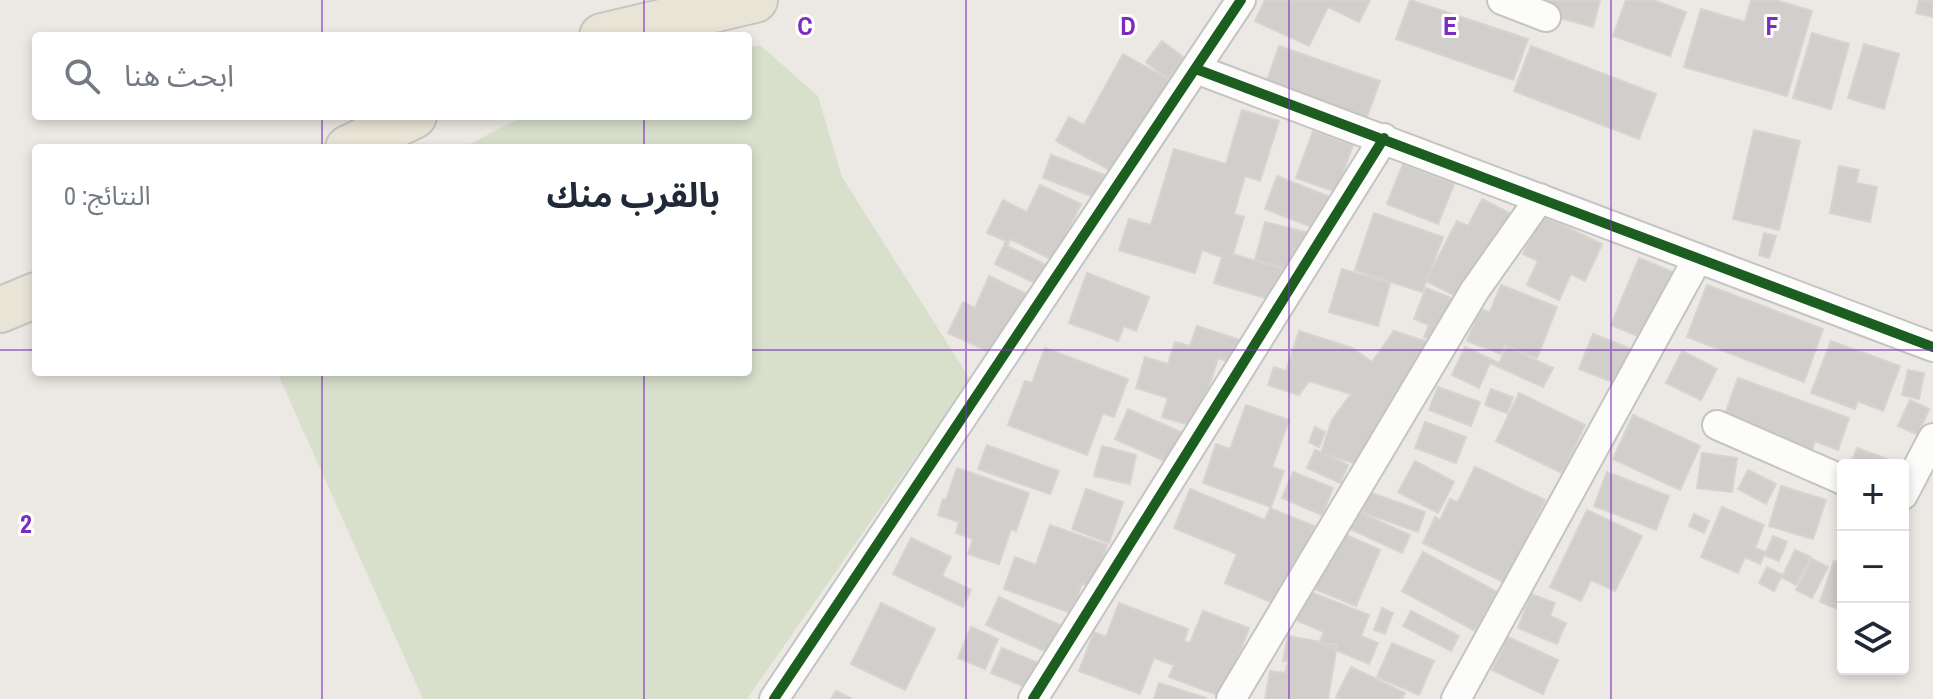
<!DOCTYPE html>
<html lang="ar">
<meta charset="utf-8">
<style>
:root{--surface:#fff;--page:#f6f6f7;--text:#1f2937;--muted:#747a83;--line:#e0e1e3}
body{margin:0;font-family:"Archivo Narrow","Noto Sans Arabic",sans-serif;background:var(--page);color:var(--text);direction:rtl}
.controls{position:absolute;right:24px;bottom:24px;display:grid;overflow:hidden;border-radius:8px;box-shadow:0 4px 12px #0003}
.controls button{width:72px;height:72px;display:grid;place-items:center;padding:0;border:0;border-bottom:2px solid var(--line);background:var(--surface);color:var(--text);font:40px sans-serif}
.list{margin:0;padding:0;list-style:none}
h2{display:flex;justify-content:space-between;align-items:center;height:104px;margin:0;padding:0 32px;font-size:34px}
h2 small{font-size:26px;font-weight:400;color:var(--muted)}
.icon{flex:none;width:44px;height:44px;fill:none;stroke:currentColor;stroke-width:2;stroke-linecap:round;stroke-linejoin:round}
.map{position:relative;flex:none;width:1933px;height:699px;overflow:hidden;direction:ltr}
.search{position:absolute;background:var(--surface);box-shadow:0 4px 12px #0003;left:32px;top:32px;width:720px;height:88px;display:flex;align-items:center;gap:20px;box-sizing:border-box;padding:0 28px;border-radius:8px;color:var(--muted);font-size:30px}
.panel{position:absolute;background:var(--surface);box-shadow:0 4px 12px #0003;left:32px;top:144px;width:720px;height:232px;border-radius:8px;direction:rtl}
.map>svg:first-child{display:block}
.cemetery{fill:#d8e0cc}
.building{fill:#d1cecb;stroke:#d7d4d0;stroke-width:2}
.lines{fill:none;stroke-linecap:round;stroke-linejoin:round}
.street-casing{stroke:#c5c4c5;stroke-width:32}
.primary-casing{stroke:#c6c5c4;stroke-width:48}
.street{stroke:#fcfcfb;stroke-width:28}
.primary{stroke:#e8e4d6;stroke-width:44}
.cycleway-casing{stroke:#fff;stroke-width:15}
.cycleway{stroke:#1b5e20;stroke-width:10}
.grid{fill:none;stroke:#7b2cbf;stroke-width:2;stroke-opacity:0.55}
.grid-label{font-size:26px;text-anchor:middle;font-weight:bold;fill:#7b2cbf;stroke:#fff;stroke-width:6;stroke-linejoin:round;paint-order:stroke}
</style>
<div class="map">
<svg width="1933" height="699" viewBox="0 0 1933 699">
<rect width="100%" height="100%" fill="#ece8e4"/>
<!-- cemetery -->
<path class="cemetery" d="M760,45L818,96L842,177L970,379L747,699H423L277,372H748V148H462L524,116H748V48Z"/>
<!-- building -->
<path class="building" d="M1265,0H1370L1359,22L1328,7L1309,46L1255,21Z
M1410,0L1528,39L1513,80L1396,39Z
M1493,0H1600L1593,27Z
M1626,0H1653L1686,12L1670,56L1613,36Z
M1751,0H1775L1812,11L1787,96L1684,67L1701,9L1745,22Z
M1919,0L1933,1V17L1916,13Z
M1812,33L1849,44L1831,109L1793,98Z
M1162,41L1184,58L1168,79L1146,62Z
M1864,44L1899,54L1884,109L1848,98Z
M1279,46L1380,81L1362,130L1262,95Z
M1531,46L1656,94L1639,139L1514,91Z
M1123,54L1169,80L1117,174L1056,141L1069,117L1084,125Z
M1242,110L1279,121L1260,181L1245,176L1234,214L1244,217L1233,254L1289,271L1279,302L1214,283L1222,257L1202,250L1195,273L1119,250L1129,219L1151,225L1174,149L1226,164Z
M1754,130L1800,141L1779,230L1733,219Z
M1313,131L1353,145L1336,192L1296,178Z
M1051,155L1105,175L1096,198L1043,178Z
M1403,164L1454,184L1438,224L1387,204Z
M1839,166L1859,170L1856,183L1877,187L1870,222L1830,213Z
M1277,176L1335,199L1322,231L1265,209Z
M1040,185L1081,204L1053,260L1010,239L1007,246L1046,265L1037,284L995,264L1006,241L987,233L1003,200L1027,212Z
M1482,199L1515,216L1469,303L1426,281L1457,221L1468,226Z
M1374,213L1443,237L1422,292L1355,270Z
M1541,215L1602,244L1585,281L1571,274L1559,300L1527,285L1538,261L1523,254Z
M1265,222L1309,233L1299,272L1255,260Z
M1764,233L1776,236L1769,258L1759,255Z
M1639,258L1685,277L1657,344L1611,325Z
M1342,269L1390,283L1378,326L1329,312Z
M1087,273L1149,297L1136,331L1124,326L1118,341L1069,323Z
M989,276L1029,295L1000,357L948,333L963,302L975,308Z
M1501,285L1557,307L1537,358L1505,345L1501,354L1467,341L1480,309L1490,312Z
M1707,285L1823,329L1804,382L1687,337Z
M1426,288L1461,302L1444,345L1424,337L1429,325L1414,319Z
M1197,326L1252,344L1245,367L1218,358L1196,427L1162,417L1168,398L1136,388L1145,357L1168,364L1175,342L1190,346Z
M1299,331L1352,348L1372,362L1394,331L1428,342L1417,378L1408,375L1395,415L1361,465L1321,453L1332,420L1351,394L1309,381L1299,395L1268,385L1274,367L1286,371Z
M1593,334L1652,357L1638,392L1579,369Z
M1831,341L1900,366L1883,411L1858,401L1855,409L1811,393Z
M1465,347L1499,363L1507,347L1553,368L1543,387L1490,363L1479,388L1452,375Z
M1045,348L1128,379L1114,417L1103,413L1087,455L1008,425L1025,381L1032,383Z
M1682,351L1717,369L1701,400L1666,383Z
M1908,370L1924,373L1919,399L1902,395Z
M1738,378L1849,418L1838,450L1815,441L1806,468L1719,431Z
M1438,387L1480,402L1471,426L1429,410Z
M1491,389L1513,397L1507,413L1485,405Z
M1519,393L1585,425L1562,473L1496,441Z
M1910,400L1929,409L1918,435L1898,426Z
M1246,405L1289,420L1272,467L1284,471L1271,507L1203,483L1216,444L1230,449Z
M1128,409L1183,433L1169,463L1115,439Z
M1633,415L1700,446L1680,490L1613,459Z
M1425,422L1466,437L1456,463L1415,448Z
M1315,427L1325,432L1319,447L1309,442Z
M987,445L1059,471L1050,494L978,469Z
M1102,446L1136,455L1130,484L1094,476Z
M1857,448L1898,463L1897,465H1850Z
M1315,450L1348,465L1340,483L1307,468Z
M1702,453L1737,458L1732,492L1697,488Z
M1415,461L1454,482L1438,513L1398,492Z
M1475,467L1545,500L1505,583L1423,543L1435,517L1440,520L1450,499L1458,502Z
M957,468L1029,493L1016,531L1011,529L999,564L968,554L973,539L956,533L959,522L938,515L943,499L946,500Z
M1748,470L1776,484L1766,504L1738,489Z
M1293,472L1333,488L1322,515L1282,498Z
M1607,472L1669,496L1656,530L1594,506Z
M1781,486L1826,500L1813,539L1769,526Z
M1086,489L1123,502L1109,543L1072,529Z
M1190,489L1265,520L1270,508L1314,526L1281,606L1225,583L1237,554L1174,528Z
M1369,492L1425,512L1418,532L1362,512Z
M1722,507L1764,525L1755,548L1766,552L1773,536L1787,542L1779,561L1764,555L1760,564L1745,557L1738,573L1701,557Z
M1354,510L1410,535L1402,553L1346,527Z
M1587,510L1642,536L1615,591L1591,580L1581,601L1550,587Z
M1694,514L1709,521L1704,533L1689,526Z
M1050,525L1107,545L1092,588L1082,584L1071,613L1004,589L1015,557L1036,565Z
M1344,534L1380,550L1356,606L1312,588L1324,560L1331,563Z
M911,538L951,557L942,576L971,590L963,607L893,574Z
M1795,550L1811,557L1796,585L1781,577L1774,591L1759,583L1767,567L1783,575Z
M1423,552L1497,592L1475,631L1402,591Z
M1812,559L1828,567L1812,598L1796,590Z
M1834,561L1843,564V611L1820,602Z
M1308,591L1369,615L1361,636L1378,643L1369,664L1319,643L1324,632L1296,620Z
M1531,594L1555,603L1550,616L1566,623L1557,644L1518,628Z
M999,597L1062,626L1049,653L986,625Z
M881,603L935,629L905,690L851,664Z
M1119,603L1188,629L1184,641L1190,643L1203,611L1249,628L1223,697L1169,677L1174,665L1154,658L1140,694L1079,671L1094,632L1106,637Z
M1382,608L1393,613L1385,634L1374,630Z
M1411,611L1459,636L1451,651L1403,626Z
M971,627L998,639L985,669L958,658Z
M1288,636L1337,645L1328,699H1265L1270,671L1285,673L1288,661H1283Z
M1508,637L1558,660L1543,694L1492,670Z
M1392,643L1434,661L1419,695L1377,677Z
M1002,648L1051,668L1040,693L991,673Z
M1351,667L1405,693L1402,699H1341L1336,697Z
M1159,683L1206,698V699H1154Z
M836,691L852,699H831Z"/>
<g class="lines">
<!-- street casing -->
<g class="street-casing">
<path id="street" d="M1502,0L1546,17
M1196,69L1933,347
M1717,425L1843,480
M1903,495L1933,438
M774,699L1241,0
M1033,699L1384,138
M1231,699L1475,290L1540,198
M1456,699L1698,258"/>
</g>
<!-- primary casing -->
<g class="primary-casing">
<path id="primary" d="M602,36L755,0
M348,148L414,116
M0,310L36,295"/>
</g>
<!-- street -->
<use href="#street" class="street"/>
<!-- primary -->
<use href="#primary" class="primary"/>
<!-- cycleway casing -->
<g class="cycleway-casing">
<path id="cycleway" d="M1196,69L1933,347
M774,699L1241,0
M1033,699L1384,138"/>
</g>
<!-- cycleway -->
<use href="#cycleway" class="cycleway"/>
</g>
<!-- grid -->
<path class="grid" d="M322,0V36M644,0V36M966,0V699M1289,0V699M1611,0V699M322,116V148M644,116V148M0,350H36M748,350H1933M322,372V699M644,372V699"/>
<g class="grid-label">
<text x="805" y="35">C</text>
<text x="1128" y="35">D</text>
<text x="1450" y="35">E</text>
<text x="1772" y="35">F</text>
<text x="26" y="533">2</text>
</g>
</svg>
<div class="controls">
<button>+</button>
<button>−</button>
<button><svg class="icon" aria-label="layers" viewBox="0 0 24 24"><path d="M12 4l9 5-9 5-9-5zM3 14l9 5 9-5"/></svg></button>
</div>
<div class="search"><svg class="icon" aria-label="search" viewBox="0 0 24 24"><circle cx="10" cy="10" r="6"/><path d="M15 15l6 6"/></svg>ابحث هنا</div>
<section class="panel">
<h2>بالقرب منك<small>النتائج: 0</small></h2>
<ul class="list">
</ul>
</section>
</div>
